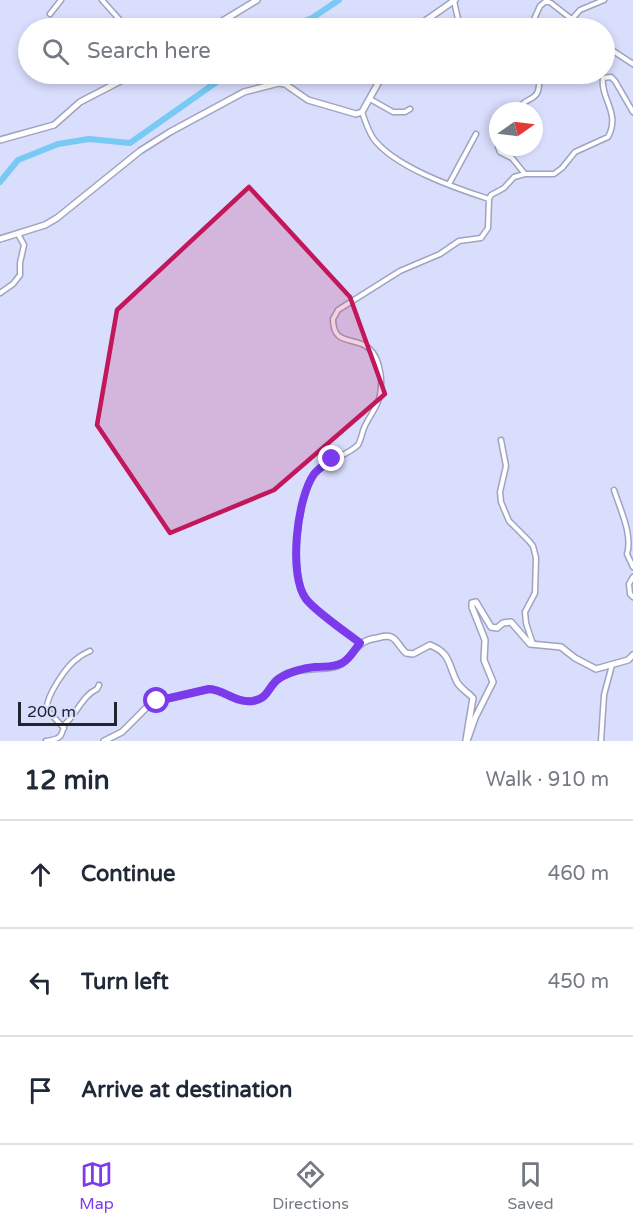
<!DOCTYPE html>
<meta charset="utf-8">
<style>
:root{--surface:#fff;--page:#f2f2f3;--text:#1f2937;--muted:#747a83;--line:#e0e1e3;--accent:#7c3aed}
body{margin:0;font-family:"Varela Round",sans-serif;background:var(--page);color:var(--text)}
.compass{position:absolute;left:489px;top:102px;width:54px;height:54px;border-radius:50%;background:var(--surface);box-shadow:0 3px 9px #0003;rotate:76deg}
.scale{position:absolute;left:18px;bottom:15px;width:99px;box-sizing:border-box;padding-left:6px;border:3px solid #21232e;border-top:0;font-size:16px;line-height:21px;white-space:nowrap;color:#21232e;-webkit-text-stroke:4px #d9defd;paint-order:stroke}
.stop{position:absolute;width:18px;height:18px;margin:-14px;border:4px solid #7c3aed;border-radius:50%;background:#fff}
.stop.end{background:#7c3aed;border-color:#fff;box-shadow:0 2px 6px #0008}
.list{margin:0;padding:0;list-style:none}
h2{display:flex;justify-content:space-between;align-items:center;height:78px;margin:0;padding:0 24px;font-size:26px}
h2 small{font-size:20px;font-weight:400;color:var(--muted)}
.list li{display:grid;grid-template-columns:39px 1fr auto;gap:18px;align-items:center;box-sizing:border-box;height:108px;padding:0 24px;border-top:2px solid var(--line)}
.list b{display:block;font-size:22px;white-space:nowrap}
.list em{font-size:20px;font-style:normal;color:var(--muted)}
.icon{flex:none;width:33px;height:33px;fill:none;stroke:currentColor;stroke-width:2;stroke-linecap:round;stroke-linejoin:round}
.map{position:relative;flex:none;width:633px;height:741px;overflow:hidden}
.search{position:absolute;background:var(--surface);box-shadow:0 3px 9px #0003;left:18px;right:18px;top:18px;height:66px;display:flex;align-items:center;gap:15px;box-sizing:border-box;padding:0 21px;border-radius:33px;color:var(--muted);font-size:22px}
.sheet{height:402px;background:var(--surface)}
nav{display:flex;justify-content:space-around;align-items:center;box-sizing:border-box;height:84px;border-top:2px solid var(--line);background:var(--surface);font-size:16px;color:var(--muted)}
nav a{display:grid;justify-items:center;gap:3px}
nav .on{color:var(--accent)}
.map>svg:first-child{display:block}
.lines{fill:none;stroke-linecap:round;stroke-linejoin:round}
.river{stroke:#78c9f3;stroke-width:6}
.street-casing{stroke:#9fa3c0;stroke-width:7}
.secondary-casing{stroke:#9fa3c0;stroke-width:8}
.street{stroke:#fff;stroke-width:4}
.secondary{stroke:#fff;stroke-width:5}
.route{stroke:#7c3aed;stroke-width:8}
.marked{fill:#c2185b;fill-opacity:0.2;stroke:#c2185b;stroke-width:4.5;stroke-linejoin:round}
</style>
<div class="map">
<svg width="633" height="741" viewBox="0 0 633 741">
<rect width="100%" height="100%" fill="#d9defd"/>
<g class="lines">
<!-- river -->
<path class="river" d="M288,28L312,18L339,0
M0,182L18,160L58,144L89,139L130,143L228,74"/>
<!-- street casing -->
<g class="street-casing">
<path id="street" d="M102,0L127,28
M454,1L460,28
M50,14L61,0
M572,19L580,10L604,0
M530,28L540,6L546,1L551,3L583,28
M604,45L633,64
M370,99L393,112H405L410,109
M516,111C529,92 541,106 539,74
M362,112C365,121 368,130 373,138C394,167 455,188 489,199
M498,147L500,152L512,158L525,174
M449,184L476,134
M489,199L491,195L504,188L514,177L525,174H554L562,168L575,152L608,137C621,113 600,98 603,78L611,77L615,81L633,112
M0,293L13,284L20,275V263L24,245L18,234
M501,440L506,466L500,492L501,502L509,521L529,541L533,546L536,558L535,593L525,612L526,623L533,644
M614,490C620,509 633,535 627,554L633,567
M633,577L629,584L630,594L633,597
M360,643C347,632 316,612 307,600C288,577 297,494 316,472C327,459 347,456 358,445C361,440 362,433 364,428C369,416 378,407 380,395C383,379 380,353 364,345C349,338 333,343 333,319L338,310L400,271L440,254L459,241L481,238L488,228L489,199
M64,728L47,710C45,697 67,665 78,658C81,655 86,653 90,651
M46,741C59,739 62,738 64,725C77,714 82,696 97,689L99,685
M601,741L604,695L612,665"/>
</g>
<!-- secondary casing -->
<g class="secondary-casing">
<path id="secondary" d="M211,28L257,0
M415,28L455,0
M0,140L54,125L80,102L134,74
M0,239L45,225L57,218L140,151L170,132L244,92L279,83L285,84L308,100L356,114L362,112L381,78V74
M104,741L122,732L148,706L157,701L209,689C225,690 235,703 252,701C270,698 268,685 279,678C296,667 315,670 333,667C355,662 351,641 377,638C381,637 387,635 391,637C396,638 401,649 406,653L413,654L430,645C450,653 448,663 456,680C459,688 468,692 473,698L466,740L467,741L475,718L493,682L484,660L485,640L472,607V603L476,602L491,627L497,628L503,623L511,622L530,644L561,647L575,658L596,669L628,660L633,655"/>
</g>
<!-- street -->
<use href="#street" class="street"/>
<!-- secondary -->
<use href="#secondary" class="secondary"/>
</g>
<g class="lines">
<!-- route -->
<path class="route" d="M157,701L209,689C225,690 235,703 253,701C270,698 268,685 280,678C289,672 304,668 315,667C324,666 333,668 342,663C350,659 355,649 360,643C347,633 315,611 306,599C288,575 297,498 314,474C319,468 326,464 332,459"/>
</g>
<!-- marked area -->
<path class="marked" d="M249,187L350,297L385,394L274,490L170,533L97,425L117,310Z"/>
</svg>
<svg class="compass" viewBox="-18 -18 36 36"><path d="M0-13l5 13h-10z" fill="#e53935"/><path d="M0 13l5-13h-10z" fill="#747a83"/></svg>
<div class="scale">200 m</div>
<div class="stop" style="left:157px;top:701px"></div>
<div class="stop end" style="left:332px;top:459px"></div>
<div class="search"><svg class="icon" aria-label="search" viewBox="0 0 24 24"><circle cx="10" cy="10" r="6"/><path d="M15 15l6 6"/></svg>Search here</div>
</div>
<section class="sheet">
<h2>12 min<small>Walk · 910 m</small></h2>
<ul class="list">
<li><svg class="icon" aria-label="ahead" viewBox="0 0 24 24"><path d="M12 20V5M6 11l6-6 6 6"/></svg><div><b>Continue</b></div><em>460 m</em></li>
<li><svg class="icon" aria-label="left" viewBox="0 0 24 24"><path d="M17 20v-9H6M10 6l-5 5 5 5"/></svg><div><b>Turn left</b></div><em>450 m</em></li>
<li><svg class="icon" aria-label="arrive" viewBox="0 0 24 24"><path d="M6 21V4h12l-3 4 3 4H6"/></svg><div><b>Arrive at destination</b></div></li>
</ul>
</section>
<nav>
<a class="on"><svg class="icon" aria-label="map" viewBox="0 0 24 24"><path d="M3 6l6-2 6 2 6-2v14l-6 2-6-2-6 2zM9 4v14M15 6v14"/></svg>Map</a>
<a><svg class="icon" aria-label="directions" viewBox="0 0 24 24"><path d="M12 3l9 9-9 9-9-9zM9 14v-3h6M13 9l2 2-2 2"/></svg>Directions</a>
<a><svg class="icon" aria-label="saved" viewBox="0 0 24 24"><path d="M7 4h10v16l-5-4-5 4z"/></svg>Saved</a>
</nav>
